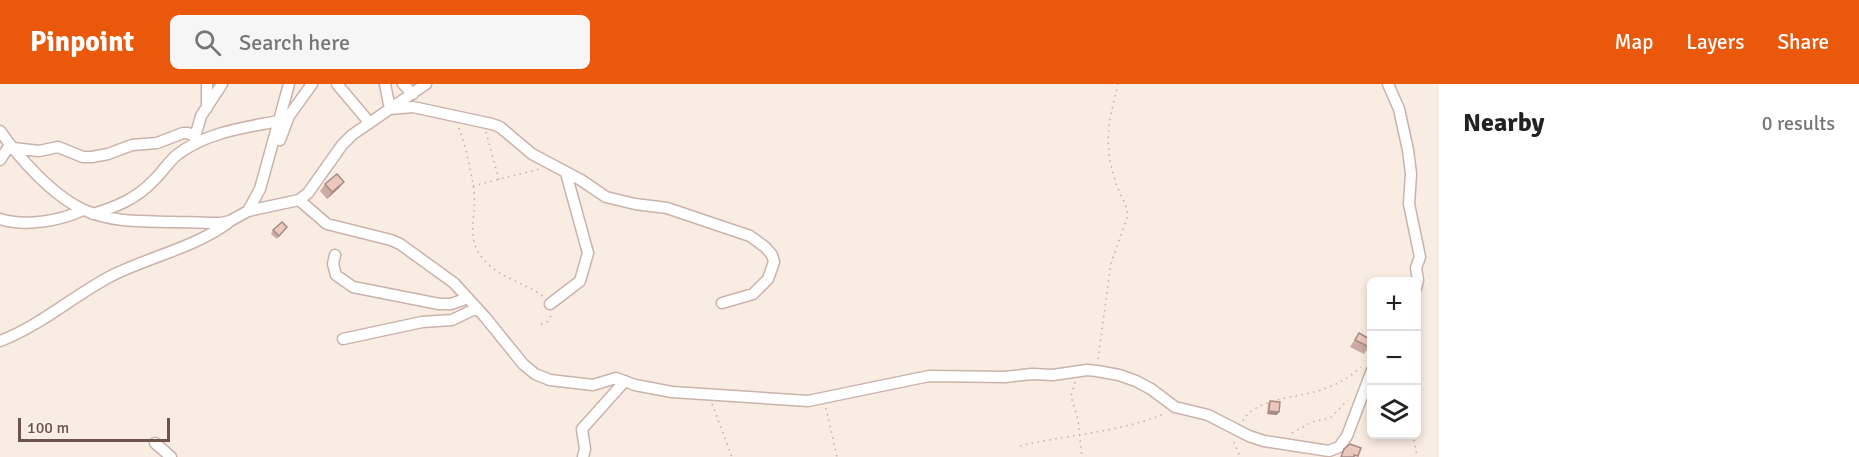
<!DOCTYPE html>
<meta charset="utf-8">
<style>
:root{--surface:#fff;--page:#f6f6f6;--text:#222;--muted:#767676;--line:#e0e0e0;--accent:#ea580c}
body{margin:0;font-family:Signika,sans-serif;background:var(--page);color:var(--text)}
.controls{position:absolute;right:18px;bottom:18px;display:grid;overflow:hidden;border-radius:9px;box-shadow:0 3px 9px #0003}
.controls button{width:54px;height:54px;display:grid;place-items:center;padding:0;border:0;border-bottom:2px solid var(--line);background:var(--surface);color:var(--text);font:30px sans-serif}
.scale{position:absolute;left:18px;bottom:15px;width:152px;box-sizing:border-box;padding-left:6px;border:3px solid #6f524c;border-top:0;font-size:16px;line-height:21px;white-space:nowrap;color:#6f524c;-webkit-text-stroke:4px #fdf1e9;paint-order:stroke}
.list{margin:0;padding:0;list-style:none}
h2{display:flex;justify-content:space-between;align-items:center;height:78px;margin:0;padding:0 24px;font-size:26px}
h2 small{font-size:20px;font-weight:400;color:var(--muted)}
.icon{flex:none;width:33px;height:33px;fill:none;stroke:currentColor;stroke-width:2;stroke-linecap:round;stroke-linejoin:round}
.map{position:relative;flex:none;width:1439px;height:373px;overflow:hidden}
header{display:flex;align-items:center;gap:36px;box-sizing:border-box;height:84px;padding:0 30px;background:var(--accent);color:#fff}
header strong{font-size:28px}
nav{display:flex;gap:33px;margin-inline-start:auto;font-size:21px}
.search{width:420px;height:54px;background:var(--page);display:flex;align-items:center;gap:15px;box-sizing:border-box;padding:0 21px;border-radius:9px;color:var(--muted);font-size:22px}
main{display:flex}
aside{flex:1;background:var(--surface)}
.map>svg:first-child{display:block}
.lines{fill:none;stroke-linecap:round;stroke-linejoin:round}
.minor-casing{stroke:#c9b3ab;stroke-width:13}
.path{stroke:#d0aaa1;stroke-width:1.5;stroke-dasharray:1.5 4.5;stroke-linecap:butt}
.minor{stroke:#fff;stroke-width:10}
.wall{fill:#cbaba3}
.shaded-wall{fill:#a58b84}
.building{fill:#ecc7bd;stroke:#a58b84;stroke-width:1.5}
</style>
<header>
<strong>Pinpoint</strong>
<div class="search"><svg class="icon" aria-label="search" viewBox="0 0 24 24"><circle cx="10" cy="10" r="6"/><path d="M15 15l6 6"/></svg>Search here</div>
<nav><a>Map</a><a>Layers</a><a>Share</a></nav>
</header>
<main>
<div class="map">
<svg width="1439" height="373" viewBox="0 0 1439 373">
<rect width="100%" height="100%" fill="#f9ece3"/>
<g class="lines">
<!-- minor casing -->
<g class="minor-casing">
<path id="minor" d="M337,0L369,38
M385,0L390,25L413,23L492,40L500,43L532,70L581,96L606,113L635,120L667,124L750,152L765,163L772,171L774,178L768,195L753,210L722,219
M403,0L413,10
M1388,0L1399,25L1408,66L1411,90L1409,120L1420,173L1416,184L1418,196L1416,204
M207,24V0
M0,47C19,74 53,112 84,126C113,139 144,137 175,138C190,138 205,139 221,139L230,137L248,127L299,116L308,109L342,61L352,51L426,0
M195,53L201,32L222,0
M280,56L289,32L312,0
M13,64L39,67L58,63L83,73H92L108,70L132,61L157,59L183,49H188L201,56
M0,76L10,61
M299,116L327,140L391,156L400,160L454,199L485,233L523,280L535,290L550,296L593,301L616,294L635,301L672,308L808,317L929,292L1005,293L1032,290L1053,291L1087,286L1097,287L1119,291L1136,297L1151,305L1175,323L1208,331L1249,352L1264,357L1329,367L1339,363L1347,352L1372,286
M248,127L260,105L289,0
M93,130C116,123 136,115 153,97C162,89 168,78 178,70C208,48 243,44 278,37
M0,135C25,143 60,137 83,126
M335,171L333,180L336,191L353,203L439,220H451L468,214
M550,220L580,197L588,169L566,89
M343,255L422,238L452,236L477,224
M0,257C40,242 73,212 111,192C149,173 193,164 228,139
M155,359L171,373
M583,373L585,365L582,345L625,297"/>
</g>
<!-- path -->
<path class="path" d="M459,44C466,64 471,86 474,107C477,133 464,155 485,177C502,195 526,199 544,213
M486,48L499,96
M473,102L539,85
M541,240L547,238L553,229
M1098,275L1111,179L1128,131C1126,118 1118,108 1115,96C1103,58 1109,37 1118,0
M1075,298L1071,312L1078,336L1082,373
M712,320L732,373
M826,324L837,373
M1243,337C1255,313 1301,314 1324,305C1338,300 1350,293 1361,283
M1292,349L1312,338L1330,334L1348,316
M1413,350L1417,373
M1234,358L1240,373
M1020,362C1069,350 1119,349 1166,329"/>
<!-- minor -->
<use href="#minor" class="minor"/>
</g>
<!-- wall -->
<path class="wall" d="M344,98L339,104L327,115L320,107L325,100Z
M287,143L277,155L271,150L273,146Z
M1359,249L1369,263L1364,270L1350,263Z
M1270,317L1277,331L1267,330L1268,320Z"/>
<!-- shaded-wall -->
<path class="shaded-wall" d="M344,98L339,104L327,115L332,108Z
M1269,327L1279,328L1277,331L1267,330Z"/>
<!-- building -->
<path class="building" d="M337,90L344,98L332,108L325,100Z
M282,138L287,143L279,152L273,146Z
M1359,249L1371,256V258L1369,263L1355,256Z
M1270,317L1280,318L1279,328L1269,327Z
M1350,360L1361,364L1358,372L1354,371V373H1341L1344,365Z"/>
</svg>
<div class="controls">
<button>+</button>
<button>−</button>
<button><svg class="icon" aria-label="layers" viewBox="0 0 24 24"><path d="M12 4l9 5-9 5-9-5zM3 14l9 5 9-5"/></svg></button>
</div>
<div class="scale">100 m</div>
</div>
<aside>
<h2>Nearby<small>0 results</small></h2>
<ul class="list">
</ul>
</aside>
</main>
